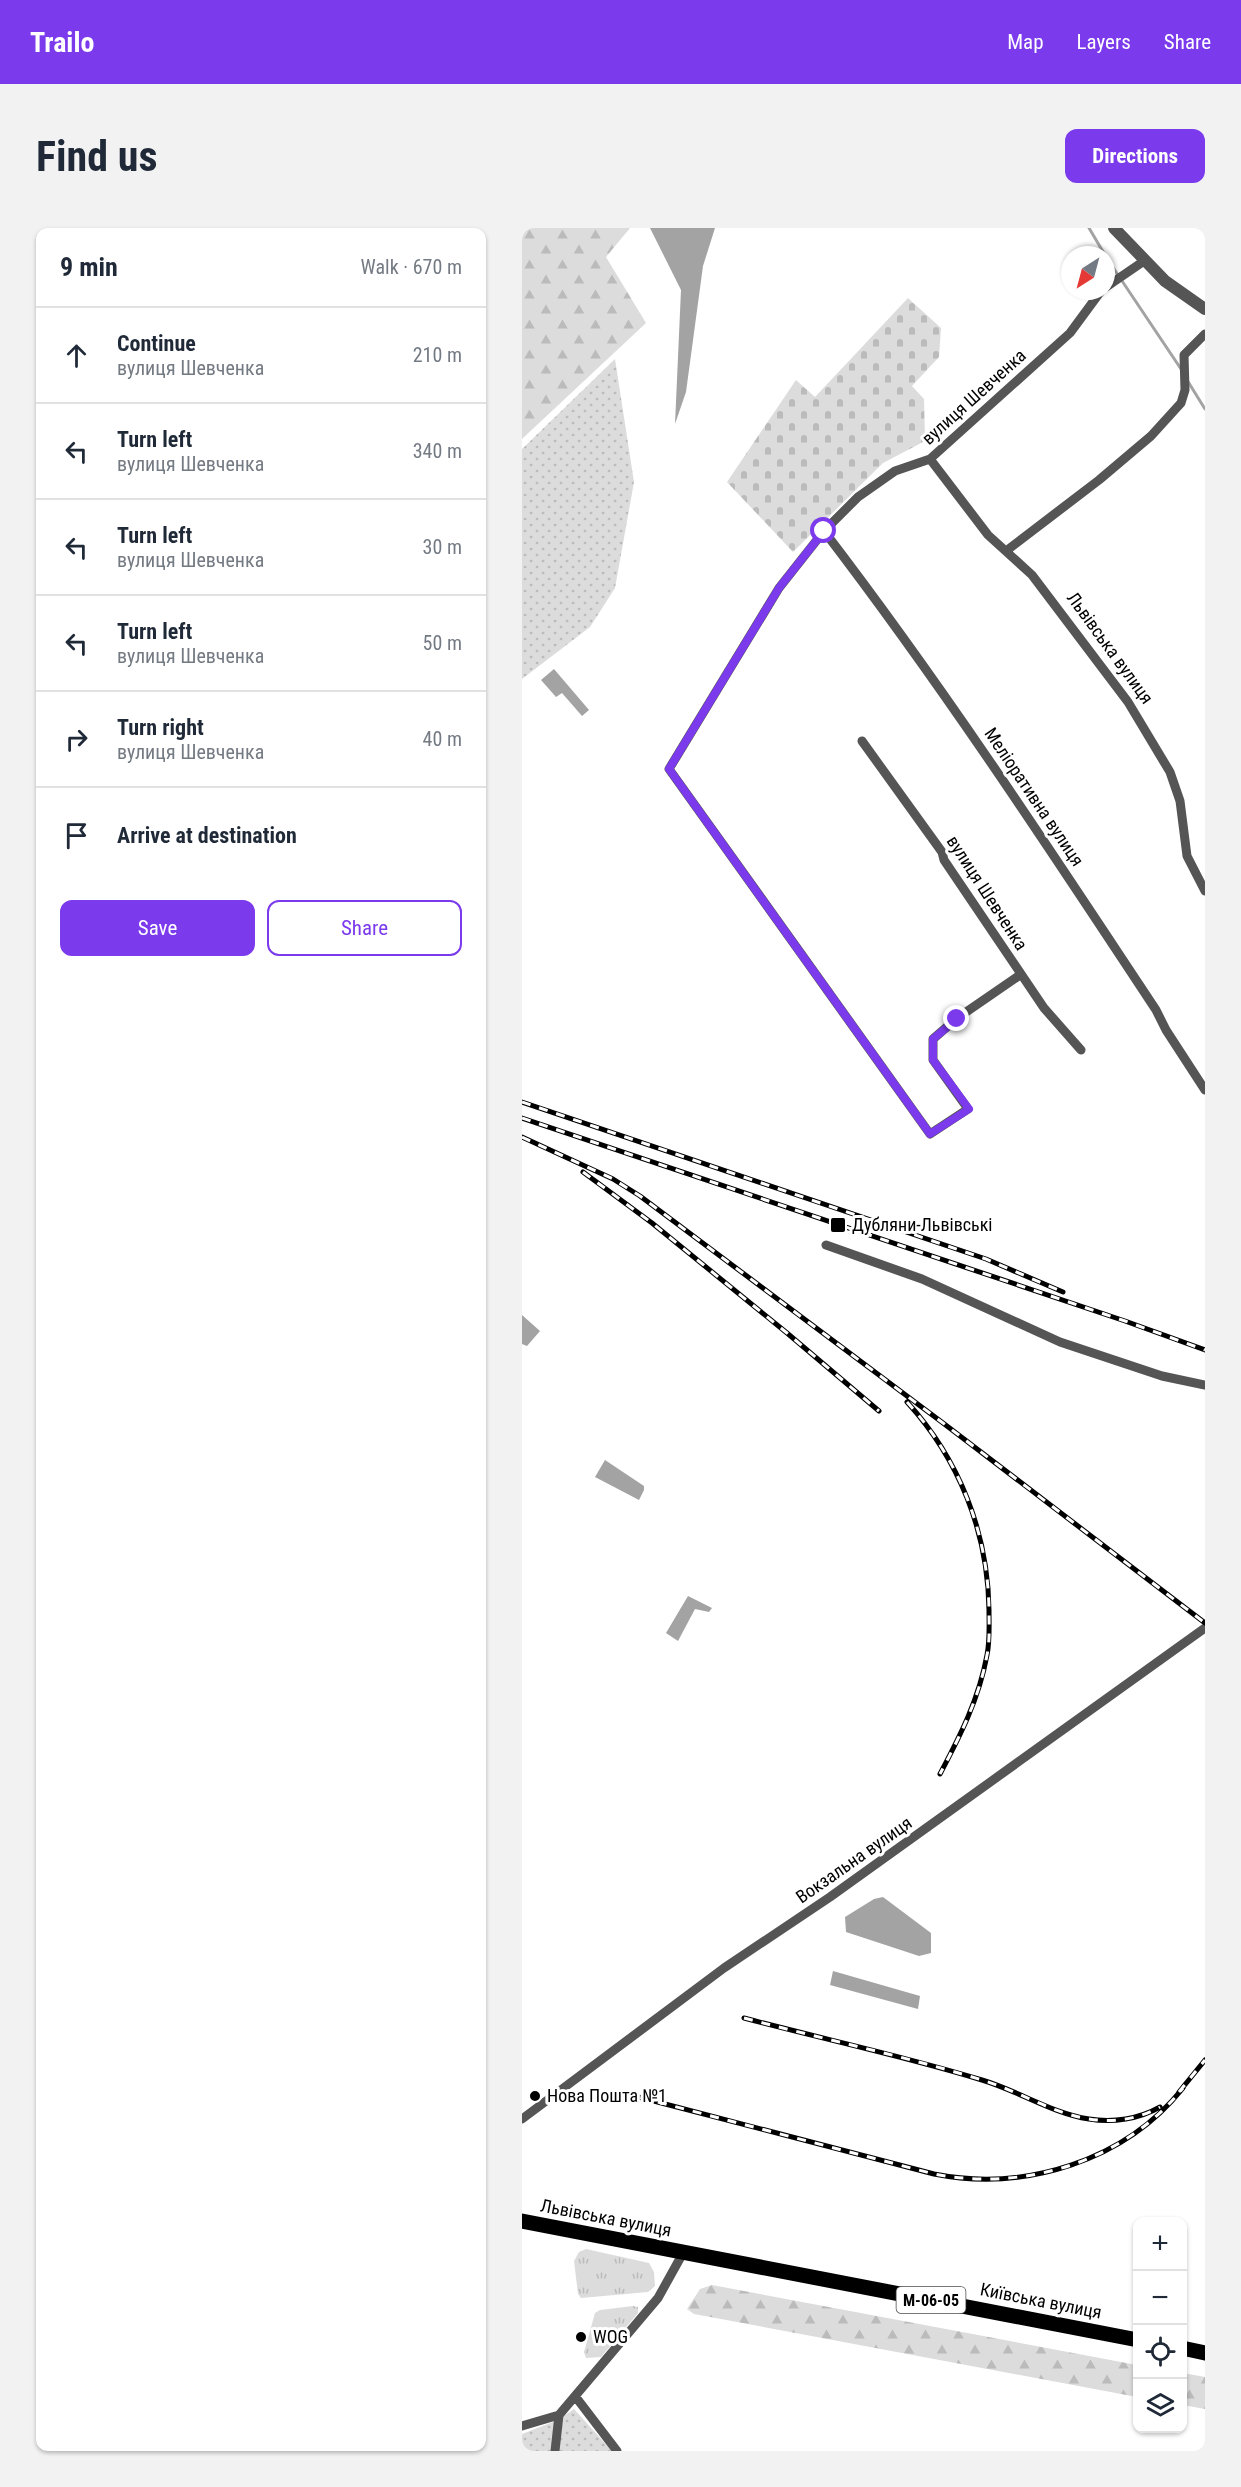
<!DOCTYPE html>
<meta charset="utf-8">
<style>
:root{--surface:#fff;--page:#f2f2f3;--text:#1f2937;--muted:#747a83;--line:#e0e1e3;--accent:#7c3aed}
body{margin:0;font-family:"Roboto Condensed",sans-serif;background:var(--page);color:var(--text)}
.controls{position:absolute;right:18px;bottom:18px;display:grid;overflow:hidden;border-radius:12px;box-shadow:0 2px 4px #0004}
.controls button{width:54px;height:54px;display:grid;place-items:center;padding:0;border:0;border-bottom:2px solid var(--line);background:var(--surface);color:var(--text);font:30px sans-serif}
.compass{position:absolute;left:539px;top:18px;width:54px;height:54px;border-radius:50%;background:var(--surface);box-shadow:0 2px 4px #0004;rotate:216deg}
.stop{position:absolute;width:18px;height:18px;margin:-14px;border:4px solid #7c3aed;border-radius:50%;background:#fff}
.stop.end{background:#7c3aed;border-color:#fff;box-shadow:0 2px 6px #0008}
.list{margin:0;padding:0;list-style:none}
h2{display:flex;justify-content:space-between;align-items:center;height:78px;margin:0;padding:0 24px;font-size:26px}
h2 small{font-size:20px;font-weight:400;color:var(--muted)}
.list li{display:grid;grid-template-columns:39px 1fr auto;gap:18px;align-items:center;box-sizing:border-box;height:96px;padding:0 24px;border-top:2px solid var(--line)}
.list b{display:block;font-size:22px;white-space:nowrap}
.list p{margin:0;font-size:20px;white-space:nowrap;color:var(--muted)}
.list em{font-size:20px;font-style:normal;color:var(--muted)}
.actions{display:flex;gap:12px;padding:18px 24px}
.actions a{flex:1;padding:14px 0;border:2px solid var(--accent);border-radius:12px;text-align:center;font-size:21px;color:var(--accent)}
.actions .main{background:var(--accent);color:#fff}
.icon{flex:none;width:33px;height:33px;fill:none;stroke:currentColor;stroke-width:2;stroke-linecap:round;stroke-linejoin:round}
.map{position:relative;flex:none;width:683px;height:2223px;overflow:hidden;border-radius:12px}
header{display:flex;align-items:center;gap:36px;box-sizing:border-box;height:84px;padding:0 30px;background:var(--accent);color:#fff}
header strong{font-size:28px}
nav{display:flex;gap:33px;margin-inline-start:auto;font-size:21px}
.intro{display:flex;align-items:center;justify-content:space-between;box-sizing:border-box;height:144px;padding:0 36px}
h1{margin:0;font-size:42px}
.button{padding:15px 27px;border-radius:12px;background:var(--accent);color:#fff;font-size:21px;font-weight:700}
main{display:flex;gap:36px;padding:0 36px}
aside{flex:1;background:var(--surface);border-radius:12px;box-shadow:0 2px 4px #0004}
.map>svg:first-child{display:block}
.grass{fill:url(#grass-tufts)}
.forest{fill:url(#forest-firs)}
.cemetery{fill:url(#cemetery-stones)}
.garden{fill:url(#garden-dots)}
.water{fill:#a3a3a3}
.lines{fill:none;stroke-linecap:round;stroke-linejoin:round}
.stream{stroke:#a3a3a3;stroke-width:3}
.minor{stroke:#555;stroke-width:9}
.tertiary{stroke:#555;stroke-width:12}
.trunk{stroke:#000;stroke-width:15}
.rail-casing{stroke:#000;stroke-width:5}
.rail{stroke:#fff;stroke-width:3;stroke-dasharray:9;stroke-linecap:butt}
.route{stroke:#7c3aed;stroke-width:8}
.poi-dot{fill:#000;stroke:#fff;stroke-width:2}
.labels{text-anchor:middle;stroke-width:6;stroke-linejoin:round;paint-order:stroke}
.shield{fill:#fff;stroke:#4c4c4c;stroke-width:1.5}
.shield-label{font-size:16px;font-weight:bold;fill:#000}
.street-label{font-size:18px;fill:#000;stroke:#fff}
.poi-label{font-size:18px;fill:#000;stroke:#fff;text-anchor:start}
</style>
<header>
<strong>Trailo</strong>
<nav><a>Map</a><a>Layers</a><a>Share</a></nav>
</header>
<div class="intro"><h1>Find us</h1><a class="button">Directions</a></div>
<main>
<aside>
<h2>9 min<small>Walk · 670 m</small></h2>
<ul class="list">
<li><svg class="icon" aria-label="ahead" viewBox="0 0 24 24"><path d="M12 20V5M6 11l6-6 6 6"/></svg><div><b>Continue</b><p>вулиця Шевченка</p></div><em>210 m</em></li>
<li><svg class="icon" aria-label="left" viewBox="0 0 24 24"><path d="M17 20v-9H6M10 6l-5 5 5 5"/></svg><div><b>Turn left</b><p>вулиця Шевченка</p></div><em>340 m</em></li>
<li><svg class="icon" aria-label="left" viewBox="0 0 24 24"><path d="M17 20v-9H6M10 6l-5 5 5 5"/></svg><div><b>Turn left</b><p>вулиця Шевченка</p></div><em>30 m</em></li>
<li><svg class="icon" aria-label="left" viewBox="0 0 24 24"><path d="M17 20v-9H6M10 6l-5 5 5 5"/></svg><div><b>Turn left</b><p>вулиця Шевченка</p></div><em>50 m</em></li>
<li><svg class="icon" aria-label="right" viewBox="0 0 24 24"><path d="M7 20v-9h11M14 6l5 5-5 5"/></svg><div><b>Turn right</b><p>вулиця Шевченка</p></div><em>40 m</em></li>
<li><svg class="icon" aria-label="arrive" viewBox="0 0 24 24"><path d="M6 21V4h12l-3 4 3 4H6"/></svg><div><b>Arrive at destination</b></div></li>
</ul>
<div class="actions"><a class="main">Save</a><a>Share</a></div>
</aside>
<div class="map">
<svg width="683" height="2223" viewBox="0 0 683 2223">
<defs>
<pattern id="grass-tufts" width="24" height="20" patternUnits="userSpaceOnUse" patternTransform="scale(1.5)"><rect width="24" height="20" fill="#dcdcdc"/><path d="M3 7l-1-3M5 7V3M7 7l1-3M15 17l-1-3M17 17v-4M19 17l1-3" fill="none" stroke="#bbb"/></pattern>
<pattern id="forest-firs" width="22" height="20" patternUnits="userSpaceOnUse" patternTransform="scale(1.5)"><rect width="22" height="20" fill="#dcdcdc"/><path d="M5 1l3.5 6h-7zM16 11l3.5 6h-7z" fill="#bbb"/></pattern>
<pattern id="cemetery-stones" width="16" height="16" patternUnits="userSpaceOnUse" patternTransform="scale(1.5)"><rect width="16" height="16" fill="#dcdcdc"/><path d="M2 7V4a2 2 0 0 1 4 0v3zM10 15v-3a2 2 0 0 1 4 0v3z" fill="#bbb"/></pattern>
<pattern id="garden-dots" width="8" height="8" patternUnits="userSpaceOnUse" patternTransform="scale(1.5)"><rect width="8" height="8" fill="#dcdcdc"/><path d="M2 2h.1M6 6h.1" fill="none" stroke="#bbb" stroke-width="1.8" stroke-linecap="round"/></pattern>
</defs>
<rect width="100%" height="100%" fill="#fff"/>
<!-- grass -->
<path class="grass" d="M64,2021L127,2035L132,2044L133,2058L126,2064L59,2070L56,2066L52,2033L57,2024Z
M111,2078L116,2079V2085L79,2129L64,2130L62,2124L73,2085L78,2082Z"/>
<!-- forest -->
<path class="forest" d="M0,0H108L84,29L124,95L0,211Z
M190,2057L615,2137V2169L172,2086L165,2081L178,2061Z
M661,2145L683,2149V2181L661,2177Z"/>
<!-- cemetery -->
<path class="cemetery" d="M386,70L419,100L417,129L390,158L402,171L403,213L361,235L271,324L205,254L274,152L293,169Z"/>
<!-- garden -->
<path class="garden" d="M93,131L112,254L93,360L68,399L0,451V221Z
M52,2181L90,2223H0V2206L36,2192Z"/>
<!-- water -->
<path class="water" d="M128,0H193L181,38L164,164L153,196L159,62Z
M32,441L67,482L60,488L40,465L34,469L19,452Z
M0,1087L18,1103L5,1118L0,1116Z
M83,1232L122,1258V1262L117,1272L73,1249Z
M166,1368L190,1380L187,1384L173,1381L156,1413L144,1405Z
M361,1669L409,1705V1725L397,1728L324,1704L323,1689L352,1671Z
M311,1743L398,1768L396,1781L308,1757Z"/>
<g class="lines">
<!-- stream -->
<path class="stream" d="M567,0L583,27
M584,29L659,141
M665,152L683,181"/>
<!-- minor -->
<path class="minor" d="M584,59L622,33
M408,231L466,307L510,347L606,474L648,544L658,573L665,628L683,663
M302,303C420,457 527,620 634,782L644,802L683,862
M484,323L577,252L629,208L659,175L663,162L662,127L683,106
M340,513L420,624L422,632L522,780L559,822
M498,747L434,791L411,811V832L446,881L408,906L147,541L257,360L302,303L336,269L373,243L408,231L548,105L579,63
M304,1017L400,1051L538,1114L640,1148L683,1157
M0,1891L202,1740L308,1669L683,1400
M53,2168L95,2223
M0,2198L37,2187L136,2070L161,2025
M33,2223L37,2187"/>
<!-- tertiary -->
<path class="tertiary" d="M592,0L643,53L683,81"/>
<!-- trunk -->
<path class="trunk" d="M0,1993L616,2112
M660,2120L683,2125"/>
<!-- rail casing -->
<g class="rail-casing">
<path id="rail" d="M0,874L464,1031L541,1064
M0,890L603,1093L683,1122
M0,909L91,951L118,968L421,1195L683,1395
M61,944L130,995L265,1105L357,1183
M385,1174C437,1231 466,1304 467,1382C467,1397 468,1413 465,1427C457,1471 438,1508 418,1546
M222,1790C301,1811 382,1828 460,1852C497,1863 529,1885 567,1891C591,1895 617,1891 638,1879
M657,1864L683,1832
M101,1865L412,1946C503,1964 603,1933 661,1860"/>
</g>
<!-- rail -->
<use href="#rail" class="rail"/>
</g>
<g class="lines">
<!-- route -->
<path class="route" d="M302,303L257,360L147,541L408,906L447,881L411,832V811L435,791"/>
</g>
<!-- markers -->
<g class="poi-dot">
<rect x="308" y="989" width="16" height="16" rx="3"/>
<circle cx="13" cy="1868" r="6"/>
<circle cx="59" cy="2109" r="6"/>
</g>
<g class="labels">
<!-- shield labels -->
<rect class="shield" x="374.5" y="2059" width="69" height="26" rx="4.5"/>
<g class="shield-label">
<text x="409" y="2078">М-06-05</text>
</g>
<!-- street labels -->
<g class="street-label">
<text transform="translate(452 169) rotate(-42)" y="6">вулиця Шевченка</text>
<text transform="translate(588 420) rotate(54)" y="6">Львівська вулиця</text>
<text transform="translate(512 569) rotate(56)" y="6">Меліоративна вулиця</text>
<text transform="translate(465 665) rotate(57)" y="6">вулиця Шевченка</text>
<text transform="translate(332 1632) rotate(-35)" y="6">Вокзальна вулиця</text>
<text transform="translate(84 1990) rotate(11)" y="6">Львівська вулиця</text>
<text transform="translate(519 2073) rotate(11)" y="6">Київська вулиця</text>
</g>
<!-- poi labels -->
<g class="poi-label">
<text x="330" y="1003">Дубляни-Львівські</text>
<text x="25" y="1874">Нова Пошта №1</text>
<text x="71" y="2115">WOG</text>
</g>
</g>
</svg>
<div class="controls">
<button>+</button>
<button>−</button>
<button><svg class="icon" aria-label="locate" viewBox="0 0 24 24"><circle cx="12" cy="12" r="6"/><path d="M12 2v4M12 18v4M2 12h4M18 12h4"/></svg></button>
<button><svg class="icon" aria-label="layers" viewBox="0 0 24 24"><path d="M12 4l9 5-9 5-9-5zM3 14l9 5 9-5"/></svg></button>
</div>
<svg class="compass" viewBox="-18 -18 36 36"><path d="M0-13l5 13h-10z" fill="#e53935"/><path d="M0 13l5-13h-10z" fill="#747a83"/></svg>
<div class="stop" style="left:302px;top:303px"></div>
<div class="stop end" style="left:435px;top:791px"></div>
</div>
</main>
